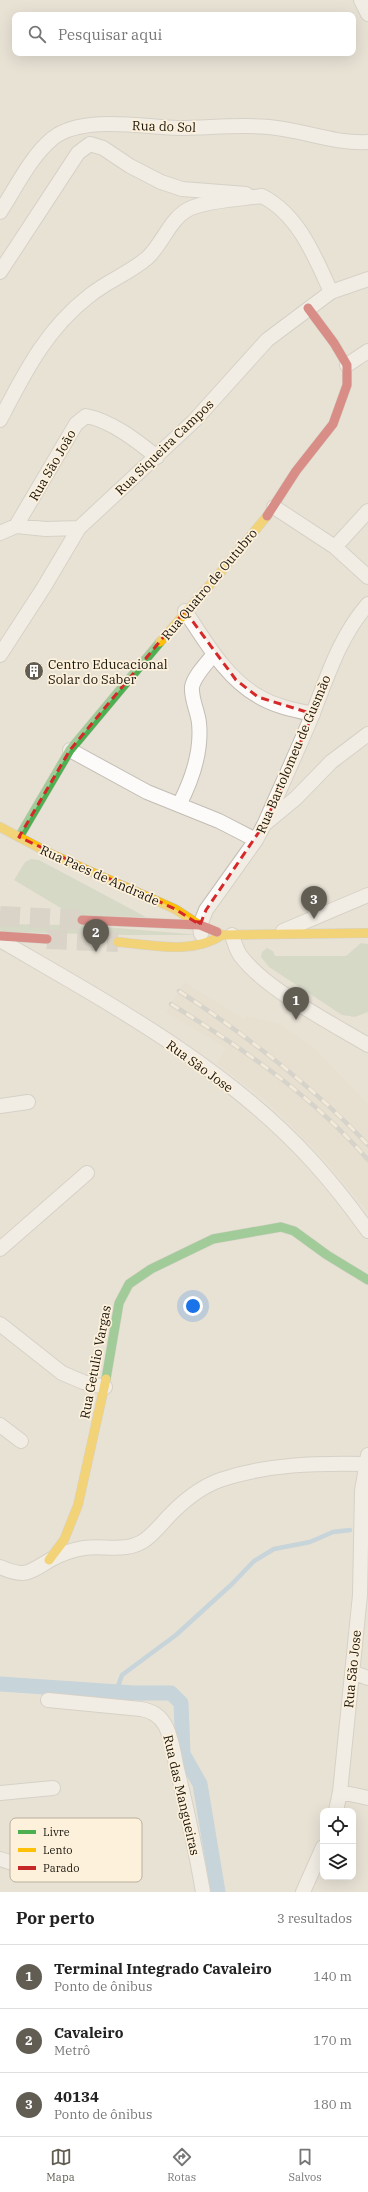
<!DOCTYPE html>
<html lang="pt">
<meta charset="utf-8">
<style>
:root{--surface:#fff;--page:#f6f6f6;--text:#222;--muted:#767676;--line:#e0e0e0;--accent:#615d53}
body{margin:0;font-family:"IBM Plex Serif",serif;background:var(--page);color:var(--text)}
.controls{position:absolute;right:12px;bottom:12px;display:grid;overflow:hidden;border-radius:8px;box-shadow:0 4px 16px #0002}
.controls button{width:36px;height:36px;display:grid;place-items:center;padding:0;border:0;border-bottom:1px solid var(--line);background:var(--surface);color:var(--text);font:20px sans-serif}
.you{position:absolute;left:193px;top:1306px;width:14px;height:14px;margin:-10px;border:3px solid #fff;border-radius:50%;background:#1a73e8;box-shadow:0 0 0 6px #1a73e833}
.badge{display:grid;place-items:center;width:26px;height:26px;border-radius:50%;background:var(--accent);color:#fff;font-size:13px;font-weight:700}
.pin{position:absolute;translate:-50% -33px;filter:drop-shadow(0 1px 2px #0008)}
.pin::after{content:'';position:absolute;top:21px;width:14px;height:12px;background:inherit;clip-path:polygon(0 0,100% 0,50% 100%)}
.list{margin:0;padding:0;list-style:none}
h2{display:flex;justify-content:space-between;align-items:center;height:52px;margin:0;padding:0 16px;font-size:17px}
h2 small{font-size:13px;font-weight:400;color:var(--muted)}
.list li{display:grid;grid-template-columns:26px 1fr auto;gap:12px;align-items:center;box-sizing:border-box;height:64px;padding:0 16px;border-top:1px solid var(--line)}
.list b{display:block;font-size:15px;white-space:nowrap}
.list p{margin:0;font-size:13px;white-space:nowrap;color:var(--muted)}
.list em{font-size:13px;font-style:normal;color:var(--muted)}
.icon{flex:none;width:22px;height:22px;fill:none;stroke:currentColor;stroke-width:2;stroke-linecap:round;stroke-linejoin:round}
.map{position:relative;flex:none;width:368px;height:1892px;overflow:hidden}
.search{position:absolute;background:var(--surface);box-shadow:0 4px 16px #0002;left:12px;right:12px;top:12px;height:44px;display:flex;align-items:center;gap:10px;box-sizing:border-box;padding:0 14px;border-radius:8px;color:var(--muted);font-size:15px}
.sheet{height:244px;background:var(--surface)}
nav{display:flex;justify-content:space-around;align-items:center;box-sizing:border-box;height:56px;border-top:1px solid var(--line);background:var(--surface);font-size:11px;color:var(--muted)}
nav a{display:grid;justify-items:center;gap:2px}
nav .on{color:var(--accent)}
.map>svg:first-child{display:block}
.built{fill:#e7dcc7}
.green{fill:#c3ceb6}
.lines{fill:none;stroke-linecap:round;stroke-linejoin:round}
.stream{stroke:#a0c3de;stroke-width:4.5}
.canal{stroke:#a0c3de;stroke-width:15}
.secondary-tunnel{stroke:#c9c3b8;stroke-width:20;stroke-dasharray:20 10;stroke-linecap:butt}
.street-casing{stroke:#c2bdb4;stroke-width:16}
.fast-casing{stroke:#c2bdb4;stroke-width:10}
.slow-casing{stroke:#c2bdb4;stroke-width:10}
.jam-casing{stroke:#c2bdb4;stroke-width:10}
.street{stroke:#fcfbf9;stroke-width:14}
.fast{stroke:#4caf50;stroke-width:9}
.slow{stroke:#ffc107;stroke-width:9}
.jam{stroke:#c62828;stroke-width:9}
.rail-casing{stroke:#c2c0bd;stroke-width:4.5}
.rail{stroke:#fef1db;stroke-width:3;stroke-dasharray:9;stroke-linecap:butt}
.marked{fill:none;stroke:#d62828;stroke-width:3;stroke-dasharray:8 5;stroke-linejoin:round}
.labels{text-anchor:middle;stroke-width:3.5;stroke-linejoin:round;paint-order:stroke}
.street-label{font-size:13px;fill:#19150d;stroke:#fef1db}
.poi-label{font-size:13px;fill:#19150d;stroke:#fef1db;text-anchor:start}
.key{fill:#fef1db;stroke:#b9af9d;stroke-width:1}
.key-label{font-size:11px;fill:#19150d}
</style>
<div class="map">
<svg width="368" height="1892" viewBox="0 0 368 1892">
<rect width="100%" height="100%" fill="#e8e2d6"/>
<!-- built -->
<path class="built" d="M184,982L244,1019L246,1016L280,1024L314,1048L368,1104V1212L327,1162L269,1103L217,1063L226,1048L166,1012Z"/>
<!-- green -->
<path class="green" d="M31,859L39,860L146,917L74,916L14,880L25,862Z
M0,924L82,925L200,935H125L5,932L0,930Z
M361,943L368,944V1012L355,1017L342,1015L269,967L261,957L262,952L267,948L273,951L275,956H346Z"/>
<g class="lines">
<!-- stream -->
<path class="stream" d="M116,1692L122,1675L176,1635L232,1584L254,1561L274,1549L310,1542L333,1532L350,1530"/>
<!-- canal -->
<path class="canal" d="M0,1684L134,1693H171L181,1703L183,1754L200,1784L218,1892"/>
<!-- secondary-tunnel -->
<path class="secondary-tunnel" d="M0,916L82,920
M47,939L118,942"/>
<!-- street casing -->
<g class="street-casing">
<path id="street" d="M361,0L368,14
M0,212C16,188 30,157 53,138C83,115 143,127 178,128C208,128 239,124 269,127C303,130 334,144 368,142
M0,272L78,153L90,144L103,148L130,166L161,182L182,189L246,194
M347,365L368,351
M0,420C24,374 46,329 89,296C107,281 130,273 147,258C163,244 170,217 191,208C210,200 241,199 262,196C299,215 315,257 331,292
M274,507L335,547L368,577
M16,526L76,424L86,416C112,421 137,441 157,457
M0,533L16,526L46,529L79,528
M335,547L368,511
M185,611C206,642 225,677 258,696C274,706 294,710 313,714
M0,655L44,587L79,528L194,421L267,340L331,292L368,279
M70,750L147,792L219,821L256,840
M179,805C192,780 202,752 199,723C198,712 191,699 192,687C194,676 207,663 214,654
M267,822L296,798L331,762L368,734
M283,931L368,895
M201,934L200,925L206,910L256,840L265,823C281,786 298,750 313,713C328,675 340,636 368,604
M232,935C234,942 236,949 240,955C265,989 331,1023 368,1045
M0,940C110,1004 227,1067 313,1162C333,1184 351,1207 368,1231
M0,1106L28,1102
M0,1249L87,1173
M0,1324L62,1373L83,1382L105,1387
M0,1425L21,1441
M0,1567C25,1578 28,1573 50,1560C60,1554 72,1550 84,1548C105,1545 126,1553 145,1540C153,1534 160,1526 167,1518C182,1502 198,1488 220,1480C267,1464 317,1463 366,1464
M352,1672L368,1678
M48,1700L141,1709C152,1711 159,1715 165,1725C172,1737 174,1756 177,1769C187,1810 196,1851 203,1892
M340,1792L368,1798
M0,1793L53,1788
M336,1811L340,1792L360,1595L362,1491L368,1455
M0,1859L22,1866
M303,1892L323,1847"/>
</g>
<!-- fast casing -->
<g class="fast-casing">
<path id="fast" d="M19,837L70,750L160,642
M106,1379L119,1303L129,1284L151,1269L213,1239L281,1227L294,1231L327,1255L368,1280"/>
</g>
<!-- slow casing -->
<g class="slow-casing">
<path id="slow" d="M160,642L215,579L267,516
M0,827L51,854L175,909L198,924
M217,932L222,935L368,933
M118,942C152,945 192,955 222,935
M49,1560L64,1540L78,1505L106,1379"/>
</g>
<!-- jam casing -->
<g class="jam-casing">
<path id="jam" d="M267,516L296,471L333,424L347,385V365L334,343L308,308
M82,920L200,925L217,932
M0,936L47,939"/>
</g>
<!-- street -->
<use href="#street" class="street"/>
<!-- fast -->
<use href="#fast" class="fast"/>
<!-- slow -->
<use href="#slow" class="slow"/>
<!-- jam -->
<use href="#jam" class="jam"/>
<!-- rail casing -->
<g class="rail-casing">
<path id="rail" d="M179,991C247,1036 312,1085 368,1145
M171,1004C243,1049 312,1095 368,1160"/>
</g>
<!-- rail -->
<use href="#rail" class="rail"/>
</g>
<!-- marked area -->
<path d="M0 0H368V1892H0ZM185,611L236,680L258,697L313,714L265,823L206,910L200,925L175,909L19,837L70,750Z" fill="#e8e2d6" fill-opacity=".55" fill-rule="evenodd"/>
<path class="marked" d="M185,611L236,680L258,697L313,714L265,823L206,910L200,925L175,909L19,837L70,750Z"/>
<!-- icons -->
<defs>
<g id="building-disc" transform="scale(1)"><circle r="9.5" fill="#615d53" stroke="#fef1db"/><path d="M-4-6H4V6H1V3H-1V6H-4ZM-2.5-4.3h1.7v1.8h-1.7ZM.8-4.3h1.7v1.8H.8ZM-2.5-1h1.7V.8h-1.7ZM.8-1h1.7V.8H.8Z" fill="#fff"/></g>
</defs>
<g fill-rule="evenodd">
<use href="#building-disc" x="34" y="671"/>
</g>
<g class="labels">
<!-- street labels -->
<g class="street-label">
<text transform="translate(164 126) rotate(2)" y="5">Rua do Sol</text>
<text transform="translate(164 447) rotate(-44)" y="5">Rua Siqueira Campos</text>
<text transform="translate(52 465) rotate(-60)" y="5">Rua São João</text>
<text transform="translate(209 584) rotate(-50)" y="5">Rua Quatro de Outubro</text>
<text transform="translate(293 754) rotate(-67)" y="5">Rua Bartolomeu de Gusmão</text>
<text transform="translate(100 875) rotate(24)" y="5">Rua Paes de Andrade</text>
<text transform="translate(200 1066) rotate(36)" y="5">Rua São Jose</text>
<text transform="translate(95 1362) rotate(-79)" y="5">Rua Getulio Vargas</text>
<text transform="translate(352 1669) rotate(-84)" y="5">Rua São Jose</text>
<text transform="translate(182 1795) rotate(77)" y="5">Rua das Mangueiras</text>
</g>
<!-- poi labels -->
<g class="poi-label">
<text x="48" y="669">Centro Educacional<tspan x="48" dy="15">Solar do Saber</tspan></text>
</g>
</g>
<!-- legend -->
<rect x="10" y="1818" width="132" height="64" rx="6" class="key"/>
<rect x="18" y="1830" width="18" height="4" fill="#4caf50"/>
<rect x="18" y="1848" width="18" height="4" fill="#ffc107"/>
<rect x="18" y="1866" width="18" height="4" fill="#c62828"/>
<g class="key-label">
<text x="43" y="1836">Livre</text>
<text x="43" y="1854">Lento</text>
<text x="43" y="1872">Parado</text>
</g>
</svg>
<div class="controls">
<button><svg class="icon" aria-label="locate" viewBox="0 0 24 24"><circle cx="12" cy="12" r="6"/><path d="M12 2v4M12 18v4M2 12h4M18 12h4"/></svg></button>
<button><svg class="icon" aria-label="layers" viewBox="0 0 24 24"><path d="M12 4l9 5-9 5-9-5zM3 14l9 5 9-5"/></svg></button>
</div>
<div class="you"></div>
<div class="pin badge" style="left:296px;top:1020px">1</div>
<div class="pin badge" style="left:96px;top:952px">2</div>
<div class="pin badge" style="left:314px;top:919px">3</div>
<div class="search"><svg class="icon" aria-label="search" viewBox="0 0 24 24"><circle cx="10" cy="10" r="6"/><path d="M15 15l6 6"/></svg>Pesquisar aqui</div>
</div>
<section class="sheet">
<h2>Por perto<small>3 resultados</small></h2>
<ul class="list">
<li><span class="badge">1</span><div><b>Terminal Integrado Cavaleiro</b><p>Ponto de ônibus</p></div><em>140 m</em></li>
<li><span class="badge">2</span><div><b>Cavaleiro</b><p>Metrô</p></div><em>170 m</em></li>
<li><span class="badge">3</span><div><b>40134</b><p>Ponto de ônibus</p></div><em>180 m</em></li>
</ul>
</section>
<nav>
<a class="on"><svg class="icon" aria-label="map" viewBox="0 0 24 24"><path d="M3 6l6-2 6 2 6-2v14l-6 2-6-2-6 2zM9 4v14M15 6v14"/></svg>Mapa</a>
<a><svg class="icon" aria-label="directions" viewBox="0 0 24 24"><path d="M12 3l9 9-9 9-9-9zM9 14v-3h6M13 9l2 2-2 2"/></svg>Rotas</a>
<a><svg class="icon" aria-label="saved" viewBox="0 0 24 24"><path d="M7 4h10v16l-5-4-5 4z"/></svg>Salvos</a>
</nav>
